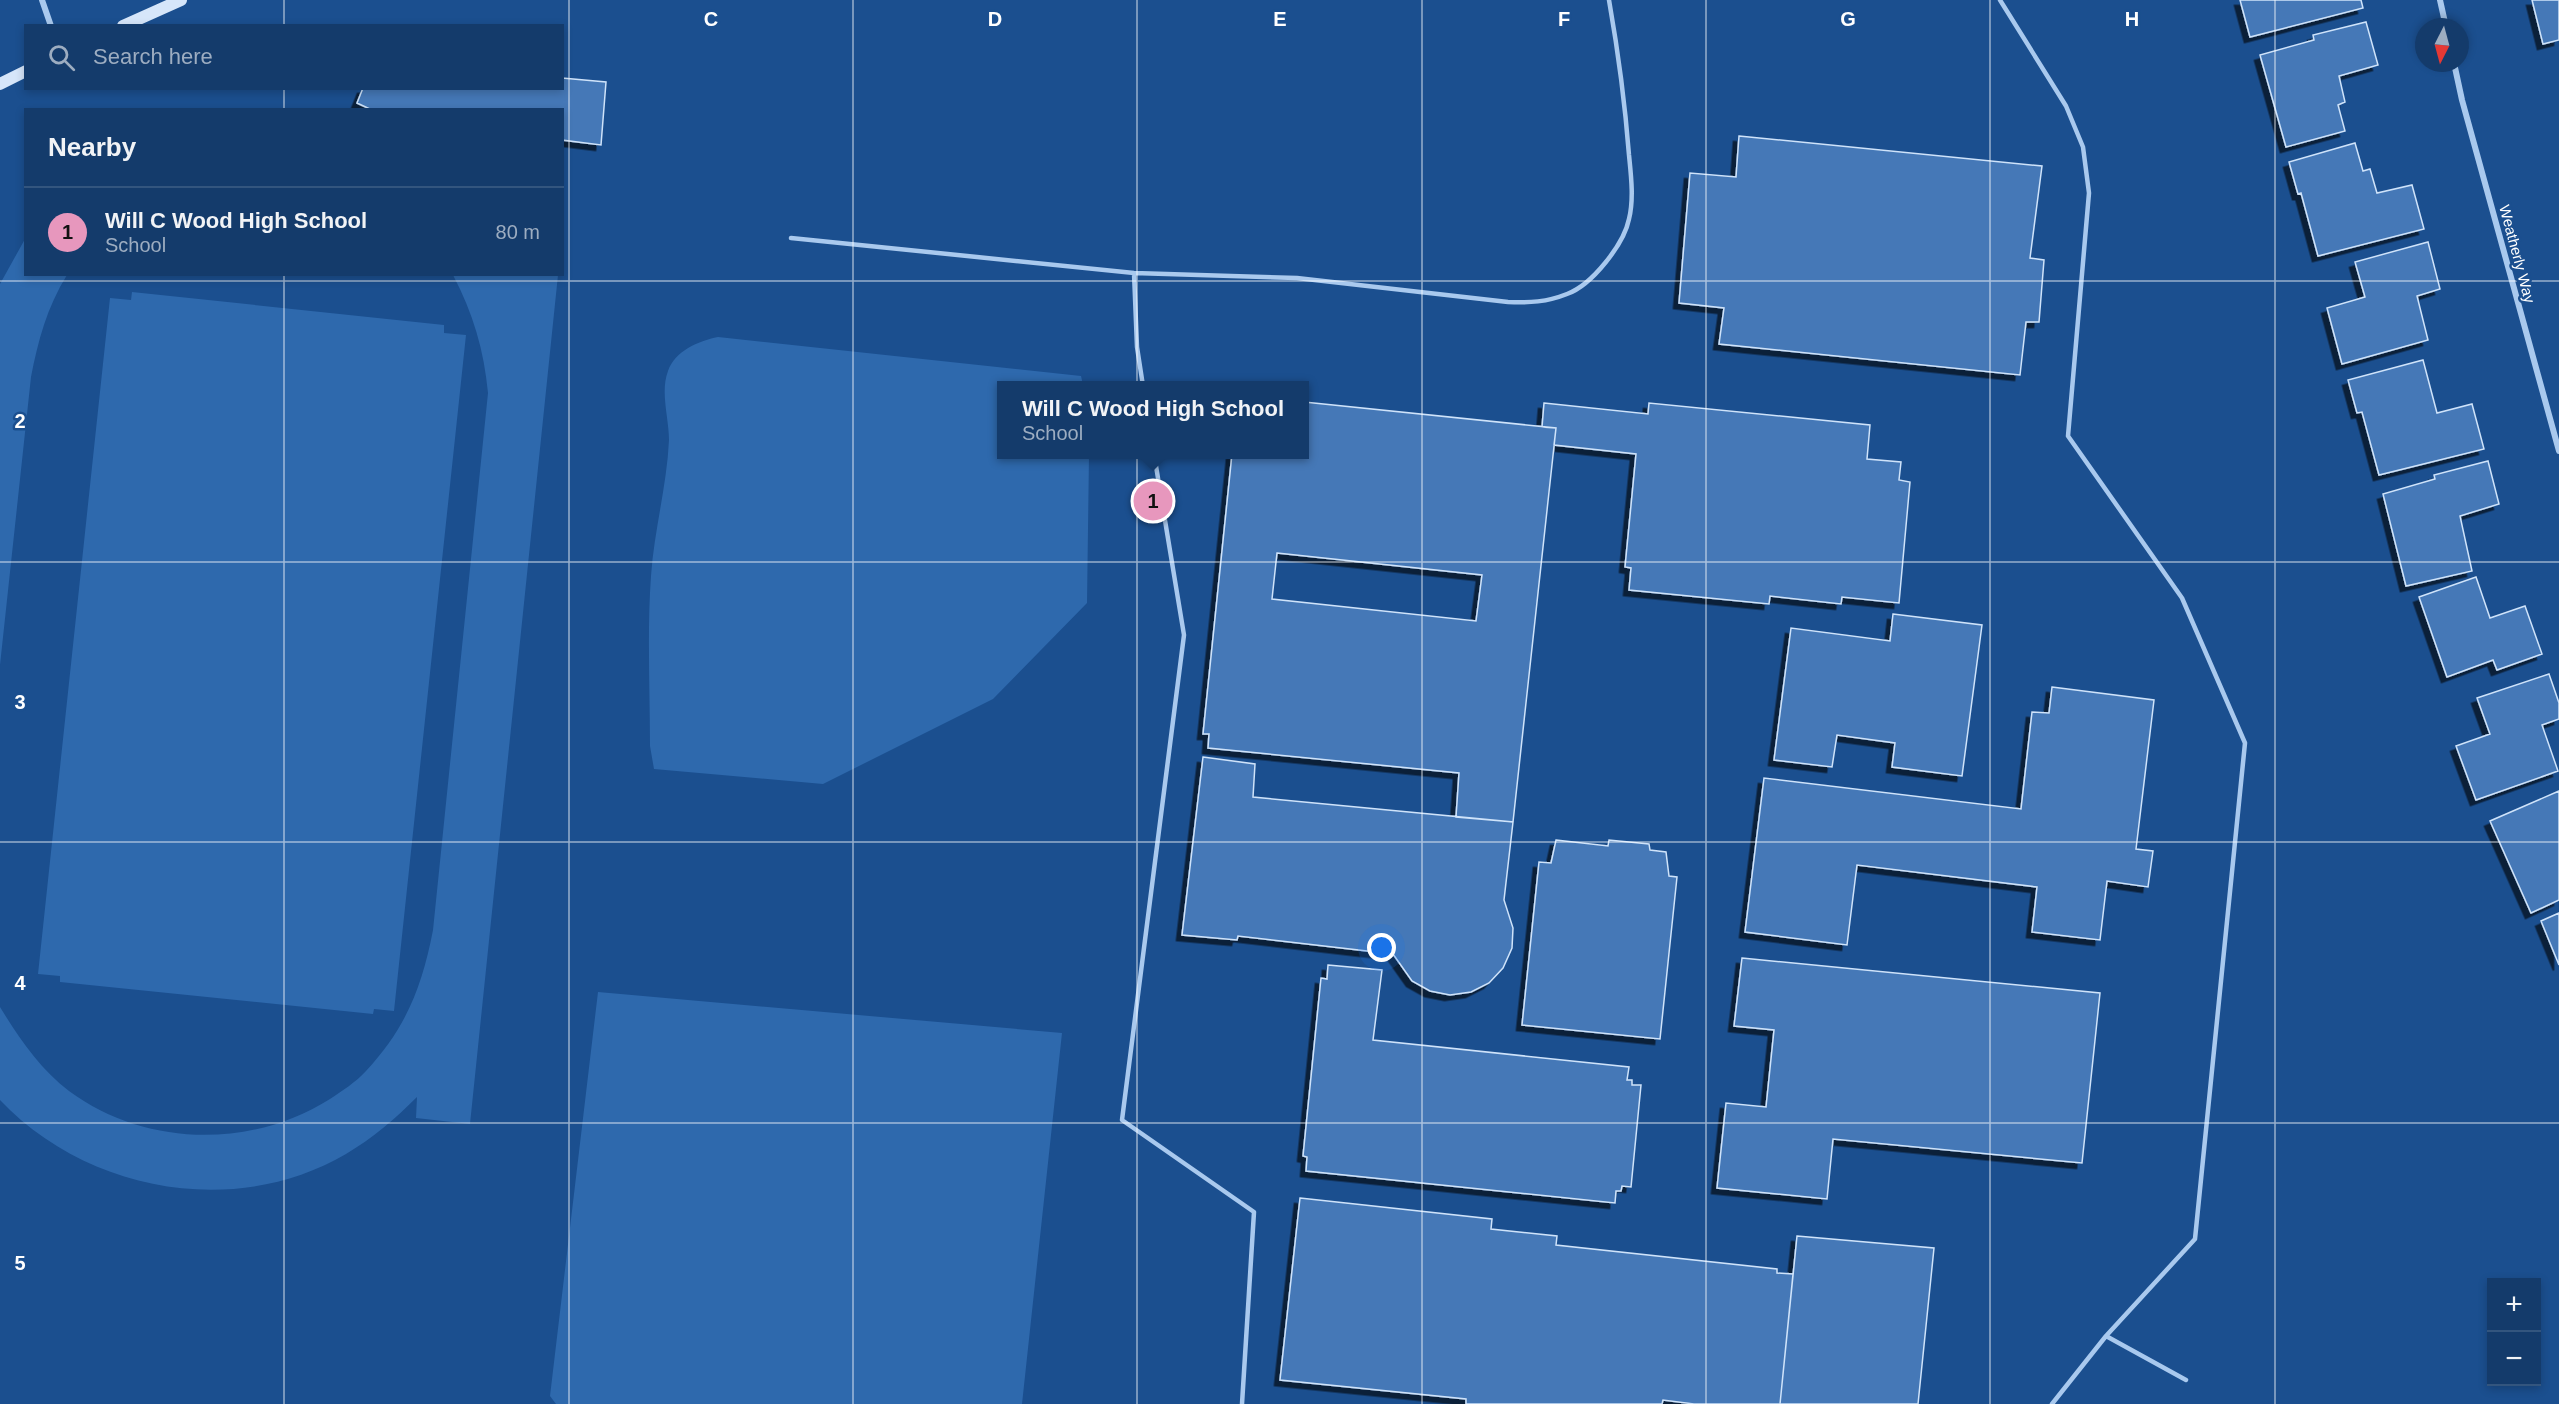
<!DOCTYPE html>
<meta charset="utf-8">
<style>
:root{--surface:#143b6b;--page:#214673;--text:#f1f3f6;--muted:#9dadc1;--line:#33557e;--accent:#e797bd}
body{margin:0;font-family:Arial,sans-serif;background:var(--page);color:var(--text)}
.controls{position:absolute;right:18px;bottom:18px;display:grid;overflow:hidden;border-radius:0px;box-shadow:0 3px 9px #0003}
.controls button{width:54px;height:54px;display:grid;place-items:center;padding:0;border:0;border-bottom:2px solid var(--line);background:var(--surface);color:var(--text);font:30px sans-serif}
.compass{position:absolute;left:2415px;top:18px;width:54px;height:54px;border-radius:50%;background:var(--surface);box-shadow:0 3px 9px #0003;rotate:186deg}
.you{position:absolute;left:1382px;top:948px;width:21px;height:21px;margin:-15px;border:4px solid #fff;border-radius:50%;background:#1a73e8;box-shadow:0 0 0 9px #1a73e833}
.badge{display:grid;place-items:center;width:39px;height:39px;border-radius:50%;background:var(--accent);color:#111;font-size:20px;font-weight:700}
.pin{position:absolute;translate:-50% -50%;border:3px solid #fff;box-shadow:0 2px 6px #0006}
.popup{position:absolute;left:997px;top:381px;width:312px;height:78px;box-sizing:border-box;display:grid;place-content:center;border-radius:0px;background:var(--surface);filter:drop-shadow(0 2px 4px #0005);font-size:20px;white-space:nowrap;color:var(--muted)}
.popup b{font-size:22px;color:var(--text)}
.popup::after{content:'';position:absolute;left:50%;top:100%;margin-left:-12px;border:12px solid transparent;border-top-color:var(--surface)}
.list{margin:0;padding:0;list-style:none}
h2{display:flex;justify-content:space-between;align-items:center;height:78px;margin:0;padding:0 24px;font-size:26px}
h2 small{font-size:20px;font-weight:400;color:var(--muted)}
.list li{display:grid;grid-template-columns:39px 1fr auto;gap:18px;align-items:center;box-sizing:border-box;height:90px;padding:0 24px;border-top:2px solid var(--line)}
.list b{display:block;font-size:22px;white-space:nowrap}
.list p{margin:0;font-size:20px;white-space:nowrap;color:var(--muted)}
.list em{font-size:20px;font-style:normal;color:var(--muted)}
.icon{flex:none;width:33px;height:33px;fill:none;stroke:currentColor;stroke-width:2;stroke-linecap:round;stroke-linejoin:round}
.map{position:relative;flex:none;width:2559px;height:1404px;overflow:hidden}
.search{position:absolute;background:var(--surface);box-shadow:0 3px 9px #0003;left:24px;top:24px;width:540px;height:66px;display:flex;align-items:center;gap:15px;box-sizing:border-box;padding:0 21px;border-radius:0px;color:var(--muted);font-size:22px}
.panel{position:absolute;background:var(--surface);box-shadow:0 3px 9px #0003;left:24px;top:108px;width:540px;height:168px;border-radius:0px}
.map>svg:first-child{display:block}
.green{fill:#2e69ad}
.building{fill:#4478b7;stroke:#cfe3fa;stroke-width:1.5;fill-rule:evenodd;filter:url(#shadow)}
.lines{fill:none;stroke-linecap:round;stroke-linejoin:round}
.lane{stroke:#a9c9ee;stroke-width:4.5}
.street{stroke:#a9c9ee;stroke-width:6}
.secondary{stroke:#d6e6fa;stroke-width:12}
.grid{fill:none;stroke:#fff;stroke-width:1.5;stroke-opacity:0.55}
.labels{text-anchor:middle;stroke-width:5;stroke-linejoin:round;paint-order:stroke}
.street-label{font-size:15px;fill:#fff;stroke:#1b4f8f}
.grid-label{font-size:20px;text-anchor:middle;font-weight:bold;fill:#fff;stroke:#1b4f8f;stroke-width:5;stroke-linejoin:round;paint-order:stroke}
</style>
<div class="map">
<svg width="2559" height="1404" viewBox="0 0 2559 1404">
<defs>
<filter id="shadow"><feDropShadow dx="-5.5" dy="5.5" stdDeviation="0" flood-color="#0009"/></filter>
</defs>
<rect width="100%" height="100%" fill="#1b4f8f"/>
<!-- green -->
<path class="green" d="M25,239L26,274L67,275C47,307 38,341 31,377L0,665V284Z
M453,275H558L470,1124L416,1118L417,1097C395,1119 373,1138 346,1154C235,1219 87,1192 0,1100V1007C19,1038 40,1069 69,1091C145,1147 251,1149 330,1099C342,1091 356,1082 366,1071C406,1028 422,987 433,930L488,393C484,350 473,313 453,275Z
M132,292L444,325V333L466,335L394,1011L374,1009L373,1014L60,982V976L38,974L110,298L131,300Z
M718,337L1081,376L1083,385L1002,386V454L1089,455L1087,603L993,699L823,784L654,769L650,746C650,689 647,632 651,576C654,531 667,485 669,440C669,418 660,392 668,371C675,351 698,341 718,337Z
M598,992L1062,1033L1022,1404H556L550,1396Z"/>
<!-- building -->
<path class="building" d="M2240,0H2361L2363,8L2250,37Z
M2532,0H2559V40L2543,44Z
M2366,22L2378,65L2339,76L2345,102L2338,105L2345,131L2286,147L2260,55L2314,40L2313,35Z
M562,78L606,82L601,145L562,140V110H372L357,103L363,88H562Z
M1739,136L2042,166L2030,258L2044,260L2039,322H2026L2020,375L1719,344L1724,308L1679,303L1690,173L1736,177Z
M2355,143L2363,171L2370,169L2377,193L2412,185L2424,229L2318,256L2301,193L2298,194L2289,162Z
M2428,242L2440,289L2417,296L2428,340L2342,364L2327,308L2365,297L2355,262Z
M2423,360L2437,413L2472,404L2484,449L2379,475L2362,412L2357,413L2348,380Z
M1304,402L1556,428L1513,822L1456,817L1459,773L1208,748L1209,734H1203L1232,454H1304ZM1277,553L1482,575L1476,621L1272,599Z
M1544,403L1648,414L1649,403L1870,425L1867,459L1901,462L1899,480L1910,482L1899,603L1842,597L1841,604L1770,596L1769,604L1629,590L1631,568L1625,567L1636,454L1554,445L1556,428L1542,427Z
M2488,461L2499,504L2460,516L2472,571L2406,586L2383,494L2435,479L2434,475Z
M2476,577L2490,618L2525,606L2542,654L2497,670L2493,660L2447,677L2419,597Z
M1893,614L1982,625L1962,776L1892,767L1895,743L1837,735L1832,767L1774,760L1791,628L1890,641Z
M2549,674L2559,703V719L2542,725L2558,771L2476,800L2456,746L2490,734L2477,698Z
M2052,687L2154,700L2136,849L2153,851L2148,887L2107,881L2100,940L2032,932L2037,887L1857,865L1847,945L1745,932L1764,778L2021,809L2032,712L2049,713Z
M1203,757L1255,764L1253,797L1513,822L1504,900L1513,928L1512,948L1503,968L1489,983L1471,992L1450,995L1430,991L1412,981L1393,954L1238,936L1237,940L1182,935Z
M2559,791V900L2531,913L2490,821Z
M1556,840L1608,846L1609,840L1649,844L1650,850L1666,852L1669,876L1677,877L1660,1039L1522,1025L1539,862L1551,863Z
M2559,913V965L2541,921Z
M1742,958L2100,993L2082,1163L1833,1139L1827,1199L1717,1188L1726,1103L1766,1107L1774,1030L1734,1026Z
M1328,965L1382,970L1373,1040L1629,1067L1627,1080H1632V1085H1641L1631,1187L1622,1186L1621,1191H1616L1615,1203L1306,1171L1307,1157L1303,1156L1321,978L1327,979Z
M1300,1198L1492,1219L1491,1229L1557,1236L1556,1245L1777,1269V1273L1793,1274L1780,1404H1694L1663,1400L1662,1404H1466V1399L1280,1380Z
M1797,1236L1934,1248L1918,1404H1780Z"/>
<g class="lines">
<!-- lane -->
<path class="lane" d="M2000,0L2066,106L2083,147L2089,193L2068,436L2182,598L2245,743L2195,1239L2106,1336L2052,1404
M791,238L1134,273L1297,278L1508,302C1529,303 1547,302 1567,294C1592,285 1624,244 1629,219C1634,199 1631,175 1629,155C1625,103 1618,51 1609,0
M1134,273L1137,347L1143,386
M1154,454L1184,635L1122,1120L1254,1212L1242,1404
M2106,1336L2186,1380"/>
<!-- street -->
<path class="street" d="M42,0L51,26
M2440,0L2446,27
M2454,63L2462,100L2559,451"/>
<!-- secondary -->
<path class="secondary" d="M123,26L181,0
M0,84L26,71"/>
</g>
<!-- grid -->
<path class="grid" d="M284,0V26M569,0V1404M853,0V1404M1137,0V1404M1422,0V1404M1706,0V1404M1990,0V1404M2275,0V1404M284,88V110M284,274V1404M0,281H2559M0,562H2559M0,842H2559M0,1123H2559"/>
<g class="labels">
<!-- street labels -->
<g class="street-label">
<text transform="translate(2517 254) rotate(75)" y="5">Weatherly Way</text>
</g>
</g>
<g class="grid-label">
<text x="711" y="26">C</text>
<text x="995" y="26">D</text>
<text x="1280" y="26">E</text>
<text x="1564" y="26">F</text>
<text x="1848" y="26">G</text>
<text x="2132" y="26">H</text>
<text x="20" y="428">2</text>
<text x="20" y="709">3</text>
<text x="20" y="990">4</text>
<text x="20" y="1270">5</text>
</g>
</svg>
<div class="controls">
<button>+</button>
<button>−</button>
</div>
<svg class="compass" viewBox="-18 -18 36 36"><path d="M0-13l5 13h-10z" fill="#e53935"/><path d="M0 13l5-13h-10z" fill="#9dadc1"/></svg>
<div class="you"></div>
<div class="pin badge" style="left:1153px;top:501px">1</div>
<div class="popup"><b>Will C Wood High School</b>School</div>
<div class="search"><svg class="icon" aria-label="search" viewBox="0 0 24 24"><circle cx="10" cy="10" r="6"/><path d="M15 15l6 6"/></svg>Search here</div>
<section class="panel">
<h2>Nearby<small></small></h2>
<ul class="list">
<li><span class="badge">1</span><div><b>Will C Wood High School</b><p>School</p></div><em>80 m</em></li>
</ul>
</section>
</div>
